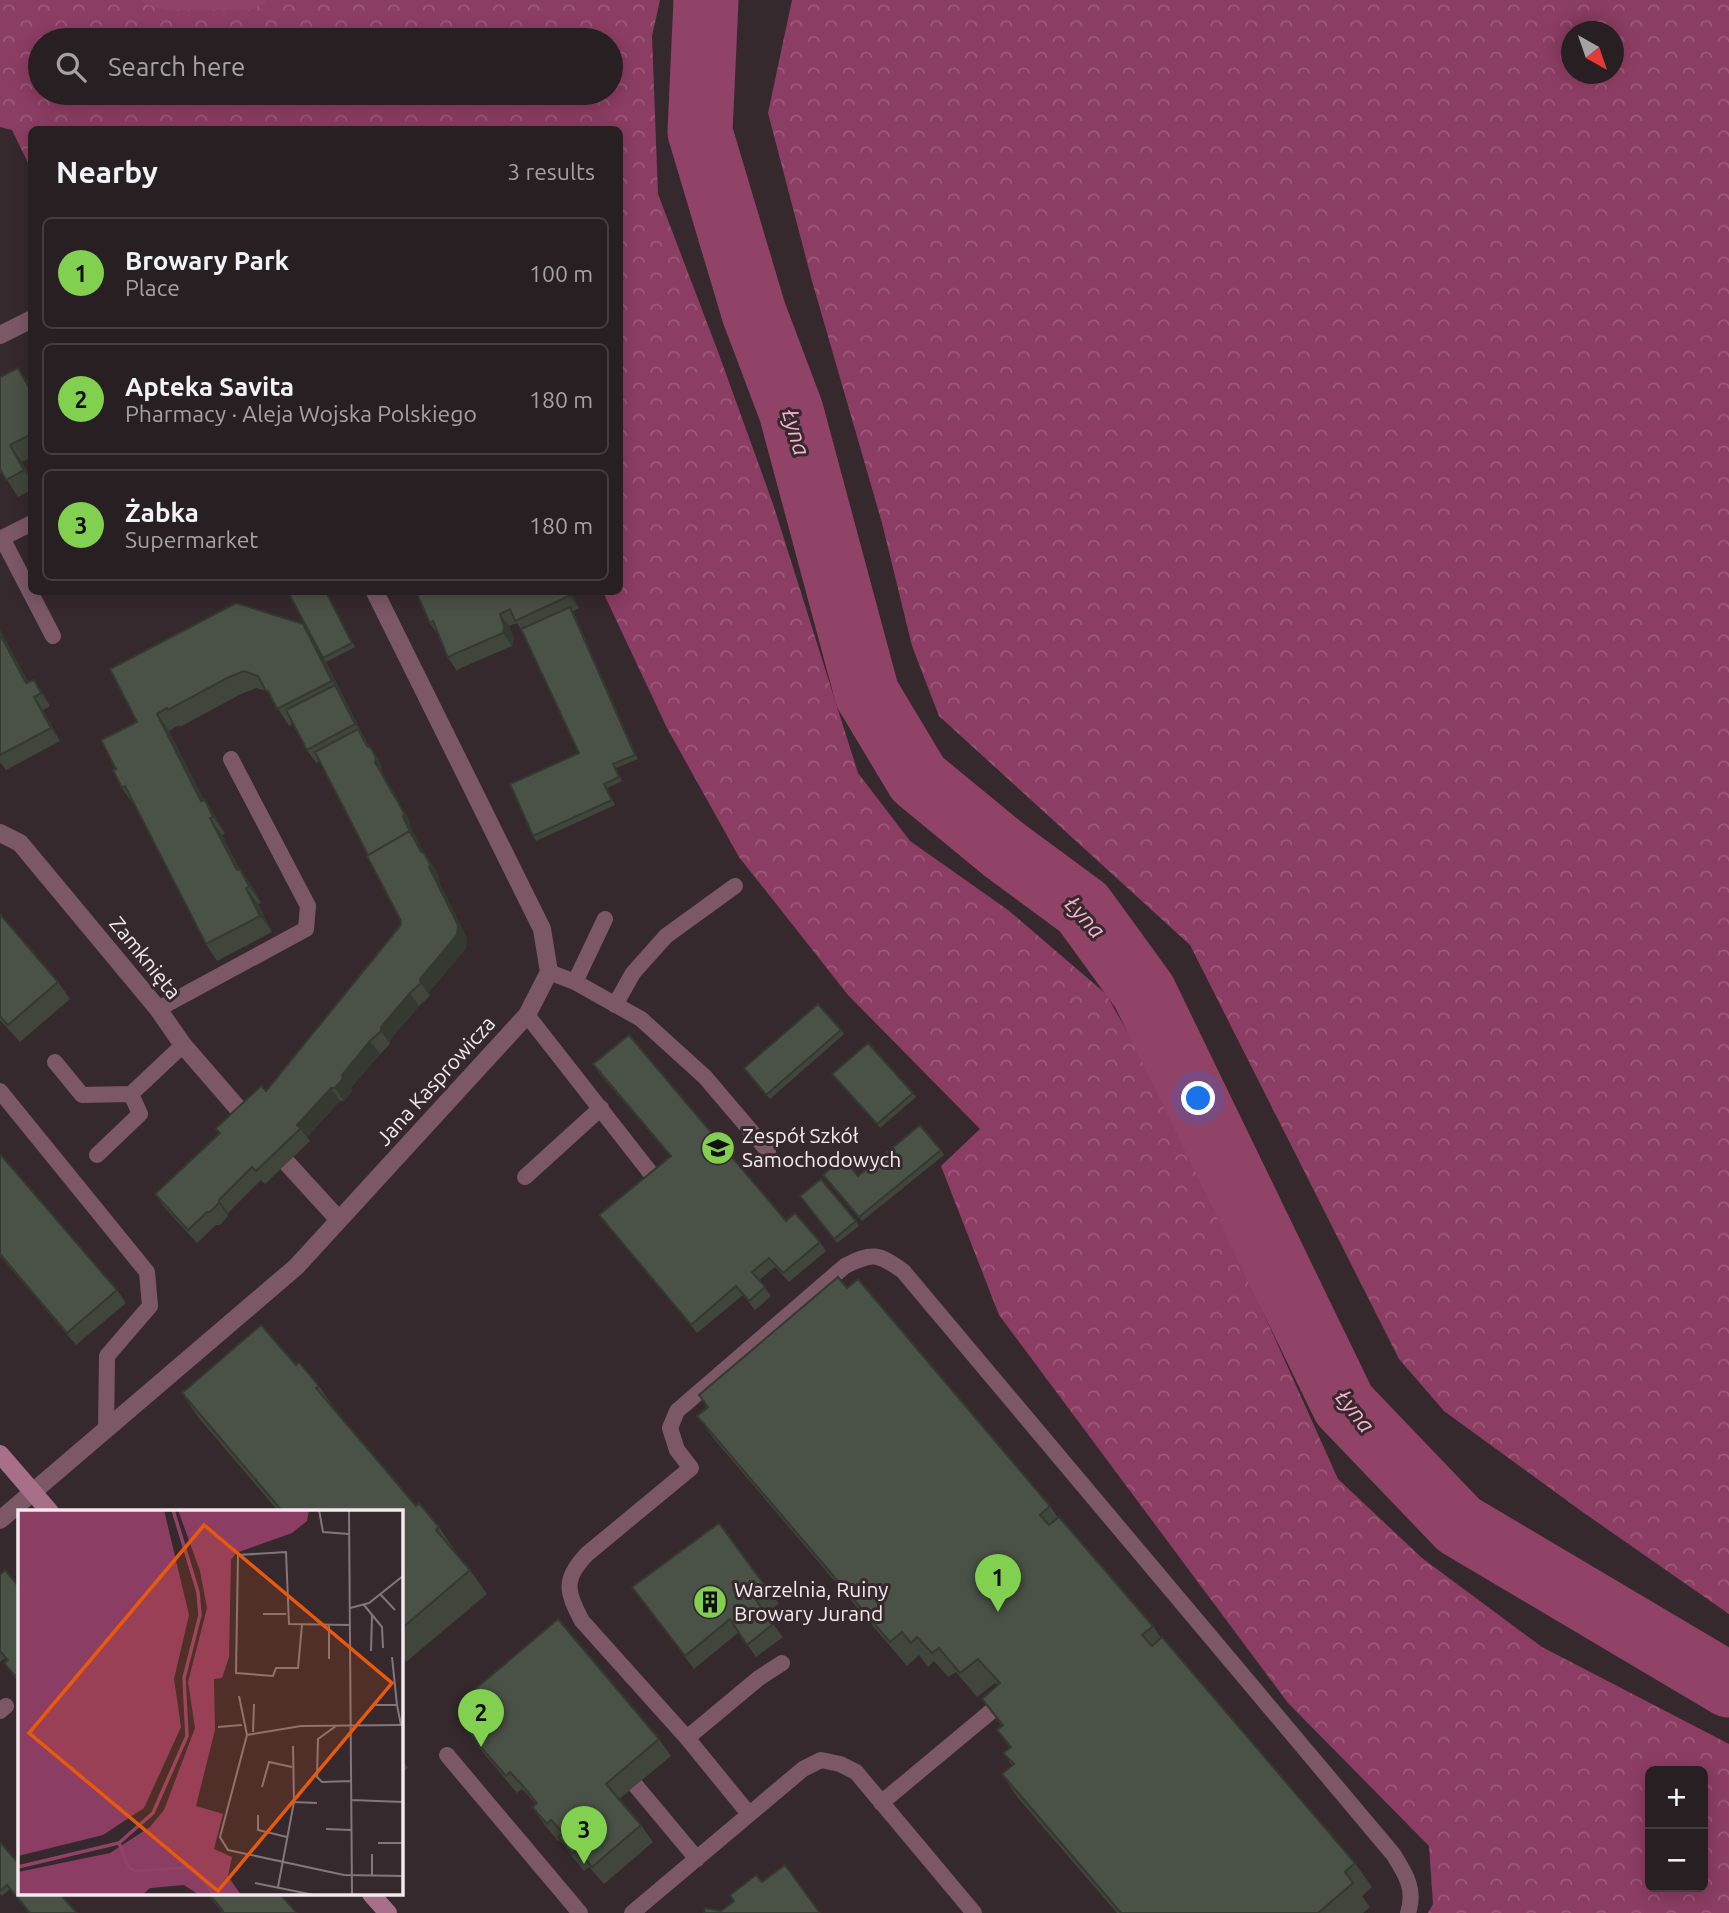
<!DOCTYPE html>
<meta charset="utf-8">
<style>
:root{--surface:#281f22;--page:#30272a;--text:#f1f3f6;--muted:#a5a2a5;--line:#443d40;--accent:#82d04f}
body{margin:0;font-family:Ubuntu,sans-serif;background:var(--page);color:var(--text)}
.controls{position:absolute;right:21px;bottom:21px;display:grid;overflow:hidden;border-radius:10px;box-shadow:0 4px 18px #0003}
.controls button{width:63px;height:63px;display:grid;place-items:center;padding:0;border:0;border-bottom:2px solid var(--line);background:var(--surface);color:var(--text);font:35px sans-serif}
.compass{position:absolute;left:1561px;top:21px;width:63px;height:63px;border-radius:50%;background:var(--surface);box-shadow:0 4px 18px #0003;rotate:140deg}
.you{position:absolute;left:1199px;top:1099px;width:24px;height:24px;margin:-18px;border:5px solid #fff;border-radius:50%;background:#1a73e8;box-shadow:0 0 0 10px #1a73e833}
.badge{display:grid;place-items:center;width:46px;height:46px;border-radius:50%;background:var(--accent);color:#111;font-size:23px;font-weight:700}
.pin{position:absolute;translate:-50% -58px;filter:drop-shadow(0 2px 4px #0008)}
.pin::after{content:'';position:absolute;top:37px;width:24px;height:21px;background:inherit;clip-path:polygon(0 0,100% 0,50% 100%)}
.list{margin:0;padding:0;list-style:none}
h2{display:flex;justify-content:space-between;align-items:center;height:91px;margin:0;padding:0 28px;font-size:30px}
h2 small{font-size:23px;font-weight:400;color:var(--muted)}
.list li{display:grid;grid-template-columns:46px 1fr auto;gap:21px;align-items:center;box-sizing:border-box;height:112px;margin:0 14px 14px;padding:0 14px;border:2px solid var(--line);border-radius:10px}
.list b{display:block;font-size:26px;white-space:nowrap}
.list p{margin:0;font-size:23px;white-space:nowrap;color:var(--muted)}
.list em{font-size:23px;font-style:normal;color:var(--muted)}
.icon{flex:none;width:38px;height:38px;fill:none;stroke:currentColor;stroke-width:2;stroke-linecap:round;stroke-linejoin:round}
.map{position:relative;flex:none;width:1729px;height:1913px;overflow:hidden}
.search{position:absolute;background:var(--surface);box-shadow:0 4px 18px #0003;left:28px;top:28px;width:595px;height:77px;display:flex;align-items:center;gap:18px;box-sizing:border-box;padding:0 24px;border-radius:38px;color:var(--muted);font-size:26px}
.panel{position:absolute;background:var(--surface);box-shadow:0 4px 18px #0003;left:28px;top:126px;width:595px;height:469px;border-radius:10px}
.map>svg:first-child{display:block}
.forest{fill:url(#forest-crowns);fill-rule:evenodd}
.lines{fill:none;stroke-linecap:round;stroke-linejoin:round}
.stream{stroke:#914267;stroke-width:10}
.river{stroke:#914267;stroke-width:65}
.lane{stroke:#7c5867;stroke-width:16}
.street{stroke:#7c5867;stroke-width:18}
.secondary{stroke:#a87088;stroke-width:18}
.wall{fill:#40463c}
.shaded-wall{fill:#343931}
.building{fill:#4a5146;stroke:#343931;stroke-width:2}
.labels{text-anchor:middle;stroke-width:6;stroke-linejoin:round;paint-order:stroke}
.street-label{font-size:21px;fill:#f3eaed;stroke:#36292e}
.poi-label{font-size:21px;fill:#f3eaed;stroke:#36292e;text-anchor:start}
.water-label{font-size:23px;font-style:italic;fill:#f5b1cd;stroke:#36292e}
.inset-river{fill:none;stroke:#914267;stroke-width:3.5}
.inset-road{fill:none;stroke:#82767a;stroke-width:2}
.view{fill:#e8590c;fill-opacity:0.15;stroke:#e8590c;stroke-width:3.5}
.inset-edge{fill:none;stroke:#f3eaed;stroke-width:3.5}
</style>
<div class="map">
<svg width="1729" height="1913" viewBox="0 0 1729 1913">
<defs>
<pattern id="forest-crowns" width="20" height="18" patternUnits="userSpaceOnUse" patternTransform="scale(1.75)"><rect width="20" height="18" fill="#8c3d63"/><path d="M2 6a3 3 0 1 1 6 0M12 15a3 3 0 1 1 6 0" fill="none" stroke="#9d597a"/></pattern>
</defs>
<rect width="100%" height="100%" fill="#36292e"/>
<!-- forest -->
<path class="forest" d="M0,0H660L652,36L658,194L717,349L773,504L858,773L910,841L1008,910L1106,994L1192,1146L1254,1292L1338,1479L1422,1558L1542,1647L1729,1744V1913H1428L1433,1904L1429,1846L1288,1703L999,1315L941,1166L980,1129L848,995L739,857L667,728L603,592H620V130H32L31,169L12,130L0,127ZM40,40H611V93H40ZM1650,1771H1703V1887H1650Z
M792,0H1729V1614L1584,1513L1444,1411L1399,1359L1190,945L939,716L912,646L882,523L812,281L768,113ZM1572,32H1614V74H1572Z"/>
<g class="lines">
<!-- stream -->
<path class="stream" d="M148,0L169,5H250L261,0"/>
<!-- river -->
<path class="river" d="M706,0L700,132L754,313L791,411L867,694L918,779L1003,849L1083,908L1144,992L1344,1405L1459,1525L1729,1685"/>
<!-- lane -->
<path class="lane" d="M2,538L53,636
M0,539L32,523
M549,972L575,982L641,1019L705,1077L768,1151
M575,982L605,919
M615,1005L633,973L666,936L735,886
M158,1009L306,929L308,906L231,759
M527,1015L649,1171
M55,1062L82,1095L131,1094L183,1045
M0,1091L147,1272L150,1306L107,1356L106,1430
M97,1155L140,1114L131,1094
M525,1177L601,1108
M0,1711L6,1706
M687,1738L759,1678L782,1663
M447,1755L580,1913
M636,1786L697,1859
M881,1803L1006,1699
M749,1814L687,1738L582,1621C566,1591 563,1579 587,1554L691,1468L677,1450L670,1428L677,1411L845,1266C873,1252 877,1253 903,1271L1393,1854C1405,1873 1416,1889 1408,1913
M632,1913L803,1769L821,1760L840,1764L856,1772L974,1913"/>
<!-- street -->
<path class="street" d="M0,335L32,319
M0,833L20,843L158,1009L183,1045L248,1120
M287,1163L339,1220
M0,1520L296,1267L527,1015L549,972L542,929L375,592"/>
<!-- secondary -->
<path class="secondary" d="M0,1454L50,1512
M371,1894L388,1913"/>
</g>
<!-- wall -->
<path class="wall" d="M18,368L32,387V457L22,462L32,480V490L18,497L2,472L0,473V377Z
M326,592L355,647L326,662L325,660L369,747L377,757L382,767L381,770L410,822V826L419,844L423,853L433,866L439,877L438,880L467,938L466,948L429,992L430,996L419,1006L390,1040V1044L380,1054L351,1088L352,1091L344,1101H340L307,1137L310,1141L265,1184L261,1180L228,1213V1216L220,1225H216L197,1243L164,1207L155,1194L219,1133L216,1129L266,1091L400,926L401,921L320,761L316,763L307,750L293,724L289,726L267,691L256,688L239,695L180,727L179,725L169,731L204,800L216,817L225,834L222,835L240,870L252,886L261,903L258,904L272,932L217,961L206,944L134,805L122,788L116,769L101,740L311,636Z
M416,592H571L579,608L573,611L638,759L616,768L622,781L607,788L615,805L536,841L533,836L579,753L521,629L517,623L509,626L514,639L512,646L461,668L457,671L448,658L438,635L430,623Z
M0,630L28,682L43,693L50,706L43,710L60,741L6,770L0,762Z
M0,914L58,982L70,999L20,1042L1,1021H0Z
M841,1030L844,1034L770,1099L744,1068Z
M593,1064L786,1221L820,1242L826,1251L789,1282L775,1267L759,1280L771,1296L755,1310L743,1295L697,1333L599,1215L670,1156L599,1073Z
M832,1074L913,1093L916,1097L880,1128Z
M941,1150L944,1155L862,1221L823,1175L858,1176Z
M0,1154L117,1290L126,1303L76,1345L0,1256Z
M800,1196L856,1221L859,1226L837,1243Z
M847,1288L1050,1506L1058,1518L1153,1626L1161,1638L1355,1863L1372,1887L1362,1896L1370,1907L1363,1913H1117L1018,1798L1002,1774L1012,1765L1003,1753L1010,1748L997,1730L1002,1726L982,1699L998,1685L995,1683L977,1697L956,1672L948,1677L934,1661L928,1667L919,1655L907,1666L714,1439L697,1416Z
M296,1365L319,1386L335,1410H334L416,1506L439,1527L455,1551L454,1552L470,1570L487,1594L406,1662L401,1656V1512H279L198,1417L182,1393Z
M0,1575L19,1587V1683L4,1663L7,1661L5,1658L0,1662Z
M632,1587L769,1591L779,1604L765,1613L783,1637L756,1657L739,1632L694,1669Z
M461,1701L659,1739L671,1756L619,1799L641,1825L653,1842L604,1884L589,1867L584,1871L570,1854L560,1840L558,1841L544,1824L532,1807L536,1804L522,1789L517,1793L471,1738L459,1722L469,1713Z
M401,1759L408,1768L401,1773Z
M0,1842L10,1889L2,1896L0,1894Z
M207,1894H280L222,1912Z"/>
<!-- shaded-wall -->
<path class="shaded-wall" d="M18,368L32,387V393Z
M10,445L22,462L32,482L24,470Z
M568,592H571L579,608L569,596Z
M570,607L573,611L638,759L635,755Z
M500,614L509,626L514,639L512,646L503,633Z
M303,624L315,641L364,737L355,724Z
M0,630L35,696L26,683L0,634Z
M34,680L43,693L50,706L41,693Z
M34,697L43,710L60,741L51,728Z
M157,714L169,731L213,818L201,801Z
M371,748L377,757L382,767L381,770L410,822V826L419,844L430,864L424,853L433,866L439,877L438,880L467,938L466,948L429,992L430,996L421,983L420,979L421,852L375,762Z
M205,800L216,817L225,834L213,817Z
M210,818L222,835L249,887L237,870Z
M240,869L252,886L261,903L249,886Z
M246,888L258,904L272,932L260,916Z
M410,993L419,1006L390,1040V1044L381,1031V1027Z
M370,1041L380,1054L351,1088L352,1091L344,1101L335,1088L342,1075Z
M331,1088L340,1101L307,1137L297,1125Z
M219,1200L228,1213V1216L219,1203Z"/>
<!-- building -->
<path class="building" d="M18,368L32,393V434L10,445L24,470L6,480L0,469V377Z
M288,592H326L352,643L323,658Z
M416,592H568L569,596L515,621L510,609L500,614L504,626L503,633L452,655L448,658L433,621L430,623Z
M236,603L303,624L332,681L277,709L268,691H266L258,676L244,671L227,678L168,710L167,708L157,714L201,801L205,800L213,817L210,818L237,870L240,869L249,886L246,888L260,916L206,944L125,786L122,788L113,770L116,769L101,740L137,722L110,669Z
M570,607L635,755L613,764L619,777L604,784L612,800L533,836L510,784L579,753L521,629Z
M0,634L26,683L34,680L41,693L34,697L51,728L0,755Z
M335,685L355,724L307,750L286,710Z
M358,729L367,746L371,748L376,758L375,762L404,813L403,817L412,836L410,831L368,855L315,752Z
M410,831L421,852L424,853L430,864L429,867L458,925L457,935L420,979L421,983L410,993L381,1027V1031L370,1041L342,1075L343,1078L335,1088H331L297,1125L301,1128L256,1171L252,1167L219,1200V1203L210,1212H207L188,1230L155,1194L220,1133L216,1129L217,1127L261,1086L266,1091L400,926L401,921L367,856Z
M0,914L58,982L8,1025L0,1016Z
M818,1004L841,1030L766,1095L744,1068Z
M629,1035L786,1221L795,1213L820,1242L783,1273L769,1258L752,1272L765,1287L749,1301L736,1286L691,1325L599,1215L671,1156L593,1064Z
M868,1043L913,1093L877,1124L832,1074Z
M920,1125L941,1150L859,1217L823,1175L843,1158L858,1176Z
M0,1154L117,1290L67,1333L0,1254Z
M821,1179L856,1221L834,1239L800,1196Z
M838,1277L847,1288L858,1279L1050,1506L1040,1515L1049,1525L1059,1517L1153,1626L1142,1635L1152,1646L1162,1637L1355,1863L1345,1872L1353,1883L1318,1913H1121L1002,1774L1014,1764L1003,1753L1011,1747L997,1730L1003,1725L982,1699L1000,1683L978,1659L960,1673L939,1648L932,1653L917,1637L911,1643L902,1632L890,1642L697,1416L708,1407L699,1395Z
M261,1325L296,1365L299,1362L319,1386L316,1388L416,1506L419,1503L439,1527L436,1530L470,1570L401,1629V1512H283L182,1393Z
M719,1523L769,1591L756,1600L773,1624L747,1645L730,1619L685,1656L632,1587Z
M5,1570L19,1587V1673L15,1676L4,1663L8,1660L0,1651V1575Z
M558,1619L659,1739L606,1784L641,1825L592,1867L577,1850L572,1854L558,1837L563,1833L551,1820L547,1824L532,1807L537,1803L523,1786L510,1772L506,1776L459,1722L471,1712L461,1701Z
M0,1842L19,1864V1894H60L77,1913H30L7,1885L0,1891Z
M785,1865L820,1913H704L705,1908L721,1911L734,1901L730,1895L756,1875L762,1882Z
M209,1894H280L297,1913H221L223,1911Z"/>
<!-- icons -->
<defs>
<g id="school-disc" transform="scale(1.75)"><circle r="9.5" fill="#82d04f" stroke="#36292e"/><path d="M0-5L7-2L0 1L-7-2ZM-4 1L0 2.5L4 1V4Q0 6-4 4Z" fill="#111"/></g>
<g id="building-disc" transform="scale(1.75)"><circle r="9.5" fill="#82d04f" stroke="#36292e"/><path d="M-4-6H4V6H1V3H-1V6H-4ZM-2.5-4.3h1.7v1.8h-1.7ZM.8-4.3h1.7v1.8H.8ZM-2.5-1h1.7V.8h-1.7ZM.8-1h1.7V.8H.8Z" fill="#111"/></g>
</defs>
<g fill-rule="evenodd">
<use href="#school-disc" x="718" y="1148"/>
<use href="#building-disc" x="710" y="1602"/>
</g>
<g class="labels">
<!-- street labels -->
<g class="street-label">
<text transform="translate(145 958) rotate(51)" y="7">Zamknięta</text>
<text transform="translate(436 1081) rotate(-48)" y="7">Jana Kasprowicza</text>
</g>
<!-- poi labels -->
<g class="poi-label">
<text x="742" y="1143">Zespół Szkół<tspan x="742" dy="24">Samochodowych</tspan></text>
<text x="734" y="1597">Warzelnia, Ruiny<tspan x="734" dy="24">Browary Jurand</tspan></text>
</g>
<!-- water labels -->
<g class="water-label">
<text transform="translate(796 432) rotate(74)" y="8">Łyna</text>
<text transform="translate(1085 917) rotate(48)" y="8">Łyna</text>
<text transform="translate(1355 1411) rotate(52)" y="8">Łyna</text>
</g>
</g>
<!-- overview -->
<g transform="translate(18 1510)">
<rect width="385" height="385" fill="#36292e"/>
<path d="M0,0H146L171,105L156,169L163,217L126,298L85,325L0,346ZM160,0H291L289,11L274,23L218,43L213,50L211,147L204,168L196,169L197,220L178,296L205,304L196,339L214,347L210,366L223,385H181L166,375L132,378L124,385H0V362L92,343L132,317L146,300L177,218L170,172L189,98L182,61Z" fill="#8c3d63"/>
<path class="inset-river" d="M101,333L110,357L117,361L173,357L197,385M0,357L101,333L135,303L146,278L169,226L166,168L182,105L180,82L155,0"/>
<path class="inset-road" d="M301,0L305,22L331,24M331,0L334,385M362,84L377,100M346,95L364,117L365,138M332,98L351,93L385,66M245,104H268M284,115L280,158H258L255,166L218,163L220,45L268,42L271,114L332,115M311,115V149M353,141L354,105M374,147L379,195M221,186L229,225M355,195H379L383,215M385,215L283,216L229,225L202,327L210,340L326,365L385,366M318,216L300,229L299,267L304,272L333,271M200,217L224,215M235,222L236,194M244,277L251,252L274,257M333,290L385,292M276,292L299,293M240,305V320L269,327M308,319L333,320M360,333H385M354,366V344M237,373L296,385M260,377L276,292L275,236"/>
<path class="view" d="M186,15L374,173L200,381L11,223Z"/>
<rect width="385" height="385" class="inset-edge"/>
</g>
</svg>
<div class="controls">
<button>+</button>
<button>−</button>
</div>
<svg class="compass" viewBox="-18 -18 36 36"><path d="M0-13l5 13h-10z" fill="#e53935"/><path d="M0 13l5-13h-10z" fill="#a5a2a5"/></svg>
<div class="you"></div>
<div class="pin badge" style="left:998px;top:1612px">1</div>
<div class="pin badge" style="left:481px;top:1747px">2</div>
<div class="pin badge" style="left:584px;top:1864px">3</div>
<div class="search"><svg class="icon" aria-label="search" viewBox="0 0 24 24"><circle cx="10" cy="10" r="6"/><path d="M15 15l6 6"/></svg>Search here</div>
<section class="panel">
<h2>Nearby<small>3 results</small></h2>
<ul class="list">
<li><span class="badge">1</span><div><b>Browary Park</b><p>Place</p></div><em>100 m</em></li>
<li><span class="badge">2</span><div><b>Apteka Savita</b><p>Pharmacy · Aleja Wojska Polskiego</p></div><em>180 m</em></li>
<li><span class="badge">3</span><div><b>Żabka</b><p>Supermarket</p></div><em>180 m</em></li>
</ul>
</section>
</div>
